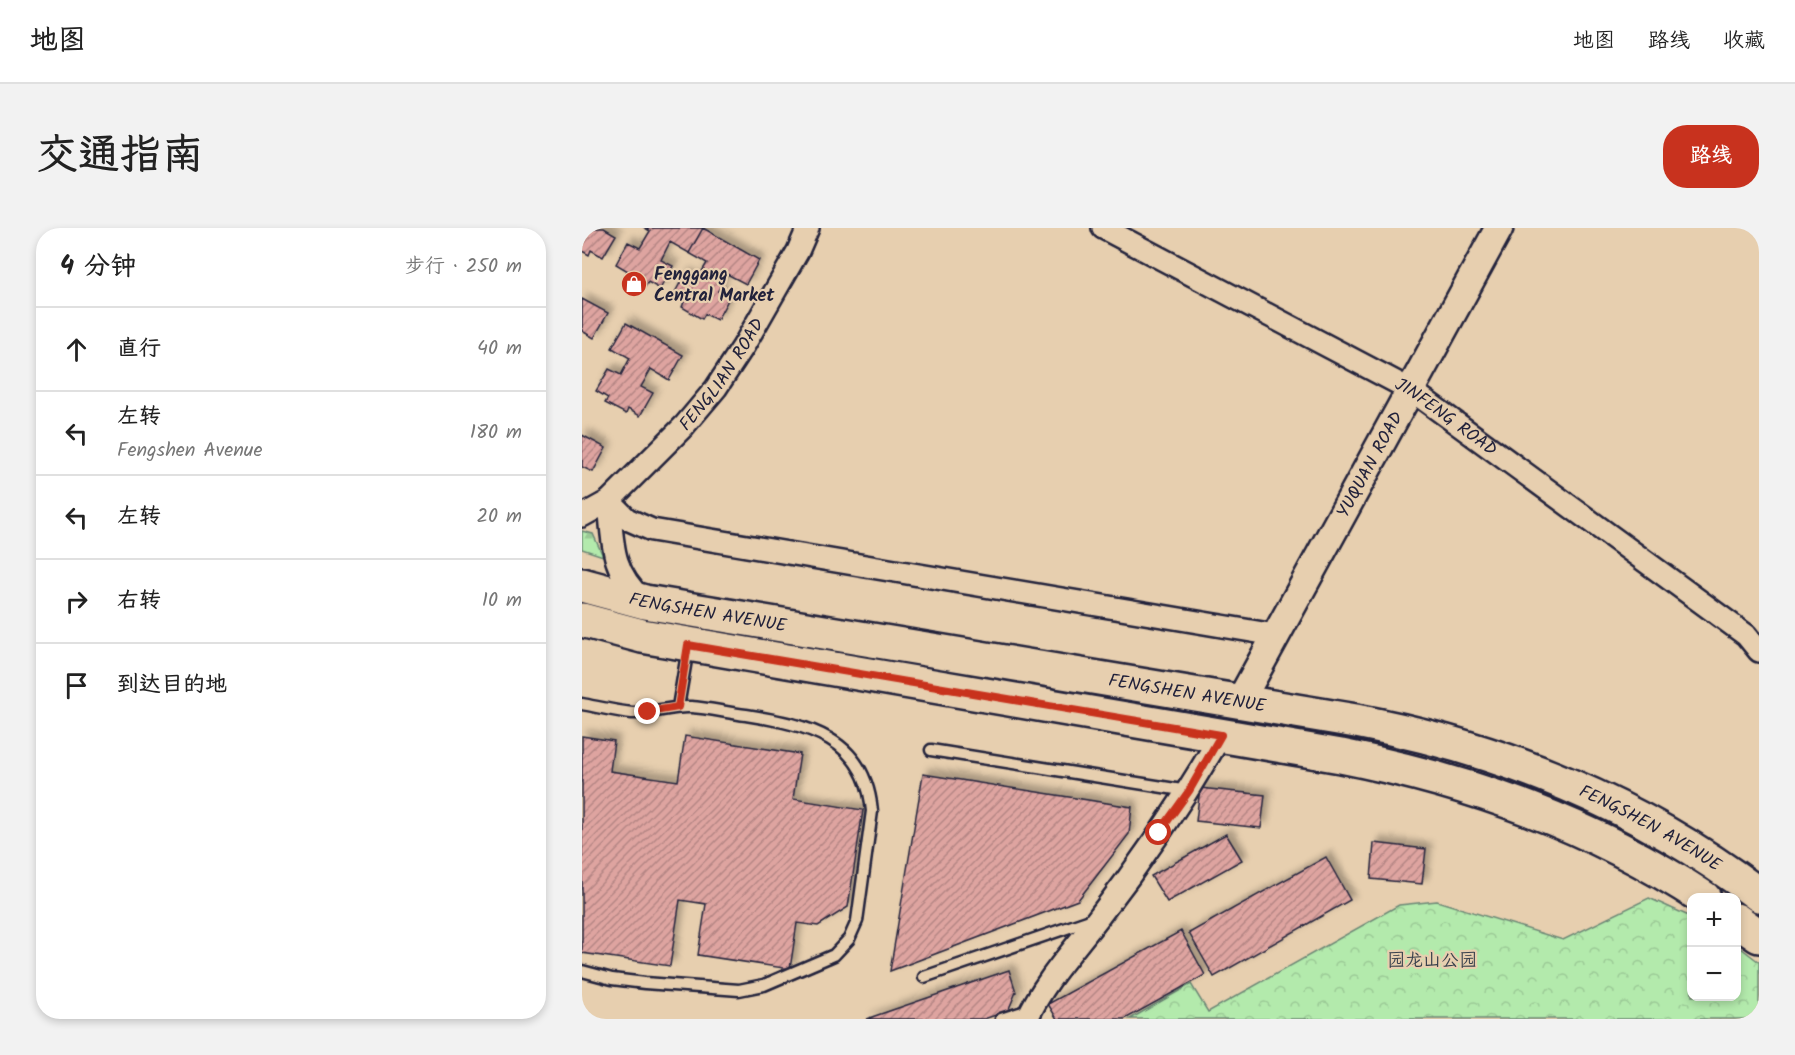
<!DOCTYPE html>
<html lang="zh">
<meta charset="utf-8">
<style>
:root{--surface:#fff;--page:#f2f2f2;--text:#222;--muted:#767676;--line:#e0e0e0;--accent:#c8321e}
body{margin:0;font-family:Kalam,"LXGW WenKai TC",sans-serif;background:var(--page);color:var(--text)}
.controls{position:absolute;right:18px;bottom:18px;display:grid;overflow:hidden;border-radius:12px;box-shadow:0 3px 9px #0003}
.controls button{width:54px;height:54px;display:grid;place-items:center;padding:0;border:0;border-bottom:2px solid var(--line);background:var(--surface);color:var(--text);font:30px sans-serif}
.stop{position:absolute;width:18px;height:18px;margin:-14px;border:4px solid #c8321e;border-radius:50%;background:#fff}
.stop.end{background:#c8321e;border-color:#fff;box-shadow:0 2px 6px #0008}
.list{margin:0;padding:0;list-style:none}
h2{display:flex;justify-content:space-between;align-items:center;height:78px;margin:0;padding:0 24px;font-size:26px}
h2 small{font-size:20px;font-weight:400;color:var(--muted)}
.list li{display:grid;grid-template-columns:39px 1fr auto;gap:18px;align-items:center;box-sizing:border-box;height:84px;padding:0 24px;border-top:2px solid var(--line)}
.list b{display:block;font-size:22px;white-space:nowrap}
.list p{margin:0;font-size:20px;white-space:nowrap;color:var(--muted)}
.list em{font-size:20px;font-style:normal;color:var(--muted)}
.icon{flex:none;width:33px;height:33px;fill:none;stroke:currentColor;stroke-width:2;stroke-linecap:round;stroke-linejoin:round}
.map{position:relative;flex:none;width:1177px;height:791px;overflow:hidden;border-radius:24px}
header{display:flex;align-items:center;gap:36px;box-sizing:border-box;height:84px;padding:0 30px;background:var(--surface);border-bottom:2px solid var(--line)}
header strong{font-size:28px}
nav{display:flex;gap:33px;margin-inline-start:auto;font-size:21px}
.intro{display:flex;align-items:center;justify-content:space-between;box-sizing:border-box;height:144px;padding:0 36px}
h1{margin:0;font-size:42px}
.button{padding:15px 27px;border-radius:24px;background:var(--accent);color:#fff;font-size:21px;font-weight:700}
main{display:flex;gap:36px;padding:0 36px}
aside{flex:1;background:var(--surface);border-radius:24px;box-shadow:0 3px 9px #0003}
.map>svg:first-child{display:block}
.forest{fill:url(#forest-firs);stroke:#6a8674;stroke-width:1.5}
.park{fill:url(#park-crowns);stroke:#6a8674;stroke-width:1.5}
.building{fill:url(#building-hatch);stroke:#22223b;stroke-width:1.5;filter:url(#shadow)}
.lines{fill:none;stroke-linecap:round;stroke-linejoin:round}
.service-casing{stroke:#22223b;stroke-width:15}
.minor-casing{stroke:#22223b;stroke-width:26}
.tertiary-casing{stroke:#22223b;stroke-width:32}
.primary-casing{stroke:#22223b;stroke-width:38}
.service{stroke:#e7cfaf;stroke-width:10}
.minor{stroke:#e7cfaf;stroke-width:21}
.tertiary{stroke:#e7cfaf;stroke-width:27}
.primary{stroke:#e7cfaf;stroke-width:33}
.route{stroke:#c8321e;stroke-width:8}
.labels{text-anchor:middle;stroke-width:4.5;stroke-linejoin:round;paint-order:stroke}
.poi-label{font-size:18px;font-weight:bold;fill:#22223b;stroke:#e7cfaf;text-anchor:start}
.street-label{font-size:18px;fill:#22223b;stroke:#e7cfaf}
.park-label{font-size:18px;fill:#38404c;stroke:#e7cfaf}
</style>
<header>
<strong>地图</strong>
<nav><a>地图</a><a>路线</a><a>收藏</a></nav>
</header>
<div class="intro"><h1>交通指南</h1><a class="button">路线</a></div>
<main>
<aside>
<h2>4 分钟<small>步行 · 250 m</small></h2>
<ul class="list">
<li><svg class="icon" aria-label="ahead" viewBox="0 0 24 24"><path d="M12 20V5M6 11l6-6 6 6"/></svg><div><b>直行</b></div><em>40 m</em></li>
<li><svg class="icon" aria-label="left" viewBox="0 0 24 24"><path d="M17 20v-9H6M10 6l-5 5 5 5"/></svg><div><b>左转</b><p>Fengshen Avenue</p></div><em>180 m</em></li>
<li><svg class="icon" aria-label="left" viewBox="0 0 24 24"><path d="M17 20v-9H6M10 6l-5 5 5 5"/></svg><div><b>左转</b></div><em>20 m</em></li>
<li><svg class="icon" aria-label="right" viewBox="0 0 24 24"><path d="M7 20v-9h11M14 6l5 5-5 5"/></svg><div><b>右转</b></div><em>10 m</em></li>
<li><svg class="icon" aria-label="arrive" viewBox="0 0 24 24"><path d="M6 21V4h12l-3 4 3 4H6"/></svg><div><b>到达目的地</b></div></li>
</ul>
</aside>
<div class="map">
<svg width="1177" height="791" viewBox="0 0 1177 791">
<defs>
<pattern id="forest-firs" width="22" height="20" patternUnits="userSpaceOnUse" patternTransform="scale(1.5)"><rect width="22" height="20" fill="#b3eaac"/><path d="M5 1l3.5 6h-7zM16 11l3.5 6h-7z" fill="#9ac895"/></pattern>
<pattern id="park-crowns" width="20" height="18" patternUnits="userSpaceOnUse" patternTransform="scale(1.5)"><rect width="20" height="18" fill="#b3eaac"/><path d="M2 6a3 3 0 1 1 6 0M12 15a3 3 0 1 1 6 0" fill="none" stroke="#9ac895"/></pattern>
<pattern id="building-hatch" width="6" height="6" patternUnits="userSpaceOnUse" patternTransform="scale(1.5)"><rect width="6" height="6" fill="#dea4a0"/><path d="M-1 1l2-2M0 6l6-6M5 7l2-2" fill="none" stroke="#b48584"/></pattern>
<filter id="shadow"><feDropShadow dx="5.5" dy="-5.5" stdDeviation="3" flood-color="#0004"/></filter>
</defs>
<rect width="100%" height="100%" fill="#e7cfaf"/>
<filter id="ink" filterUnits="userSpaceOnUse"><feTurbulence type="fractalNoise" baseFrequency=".0167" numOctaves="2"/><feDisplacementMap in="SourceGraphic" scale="12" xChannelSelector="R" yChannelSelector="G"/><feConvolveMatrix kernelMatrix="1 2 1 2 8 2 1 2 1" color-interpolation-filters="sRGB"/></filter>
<g filter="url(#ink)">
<!-- forest -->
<path class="forest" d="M0,303L11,306L21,328L0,321Z"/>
<!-- park -->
<path class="park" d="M1067,670L1109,689L1110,768H1154L1155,717L1177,734V791H548L609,756L626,784L817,677L855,673L981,712Z"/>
<!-- building -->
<path class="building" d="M0,0H22L34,7L21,29L9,22L7,27L0,23Z
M63,0H121L107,25L88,14L79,32L91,38L78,61L66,54L63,59L43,48L46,43L34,36L46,14L58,20L68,3Z
M121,0L177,32L164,56L145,46L136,63L147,70L135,92L123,86L120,91L100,79L102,74L91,68L103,46L115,52L125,35L107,25Z
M0,71L26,85L12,110L0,103Z
M44,95L101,127L87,152L69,141L59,159L71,165L58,188L46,181L44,186L23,175L26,170L14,163L27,141L39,147L48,130L30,120Z
M0,207L24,220L11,244L0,239Z
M0,508L32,513L28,543L96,553L103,508L218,526L211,571L281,582L266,679L236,698L215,695L208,741L116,727L124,676L98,672L88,738L0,725Z
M341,546L550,579L547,606L496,672L308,743Z
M618,560L683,567L679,600L614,593Z
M644,606L660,632L585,674L569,648Z
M792,615L844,621L840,656L789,651Z
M744,629L768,672L632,749L607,705Z
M599,703L623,747L543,791H475L466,776Z
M427,742L434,764L426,783L402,791H284Z"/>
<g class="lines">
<!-- service casing -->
<g class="service-casing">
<path id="service" d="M0,476C16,479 33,483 50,485C70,486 89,478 109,479C127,480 146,485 164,487C226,497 283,509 290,583L275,693L267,711L252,727L182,757L157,762L63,755L30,751L0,743
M96,479L106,420
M349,522L606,563
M342,749L511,691
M419,791L450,781"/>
</g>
<!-- minor casing -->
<g class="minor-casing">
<g id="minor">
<path id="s1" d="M521,0L829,162L1164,407L1177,423"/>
<path d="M27,273L45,291L70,302L693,407"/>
<path d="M27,273C31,313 28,342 60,371"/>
<path id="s2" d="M0,288L27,273L102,198L134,160L161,119L216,23L226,0"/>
<path d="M445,791C462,753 491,723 516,690C561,632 602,571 639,507"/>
</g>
</g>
<!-- tertiary casing -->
<g class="tertiary-casing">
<g id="tertiary">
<path id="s3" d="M657,475L917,0"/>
</g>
</g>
<!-- primary casing -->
<g class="primary-casing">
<g id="primary">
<path id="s4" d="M0,357L63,374L774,493C919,520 1059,577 1177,667"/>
<path d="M0,392L60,408L759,528C890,554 1009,596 1122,670"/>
<path d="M1154,692L1177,708"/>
</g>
</g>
<!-- service -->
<use href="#service" class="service"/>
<!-- minor -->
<use href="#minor" class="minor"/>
<!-- tertiary -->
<use href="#tertiary" class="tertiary"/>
<!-- primary -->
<use href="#primary" class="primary"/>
</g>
</g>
<g class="lines" filter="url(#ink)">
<!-- route -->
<path class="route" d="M66,484L96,479L106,417L639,507L607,563L577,605"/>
</g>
<!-- icons -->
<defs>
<g id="shop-disc" transform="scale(1.35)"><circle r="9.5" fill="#c8321e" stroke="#e7cfaf"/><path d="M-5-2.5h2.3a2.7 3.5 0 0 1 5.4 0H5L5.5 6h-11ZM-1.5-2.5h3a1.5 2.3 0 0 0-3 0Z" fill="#fff"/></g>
</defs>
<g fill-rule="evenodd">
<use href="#shop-disc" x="52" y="56"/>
</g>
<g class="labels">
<!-- poi labels -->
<g class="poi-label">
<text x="72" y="52">Fenggang<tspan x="72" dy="21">Central Market</tspan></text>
</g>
<!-- street labels -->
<g class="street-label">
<text dy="6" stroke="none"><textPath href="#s2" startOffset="201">FENGLIAN ROAD</textPath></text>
<text dy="6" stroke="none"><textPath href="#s1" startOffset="392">JINFENG ROAD</textPath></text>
<text dy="6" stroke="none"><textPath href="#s3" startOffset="272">YUQUAN ROAD</textPath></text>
<text dy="6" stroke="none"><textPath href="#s4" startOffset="129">FENGSHEN AVENUE</textPath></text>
<text dy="6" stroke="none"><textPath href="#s4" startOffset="615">FENGSHEN AVENUE</textPath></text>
<text dy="6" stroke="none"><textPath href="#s4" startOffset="1101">FENGSHEN AVENUE</textPath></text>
</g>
<!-- park labels -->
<g class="park-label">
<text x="850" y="738">园龙山公园</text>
</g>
</g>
</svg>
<div class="controls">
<button>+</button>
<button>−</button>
</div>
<div class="stop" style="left:577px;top:605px"></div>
<div class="stop end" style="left:66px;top:484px"></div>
</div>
</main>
